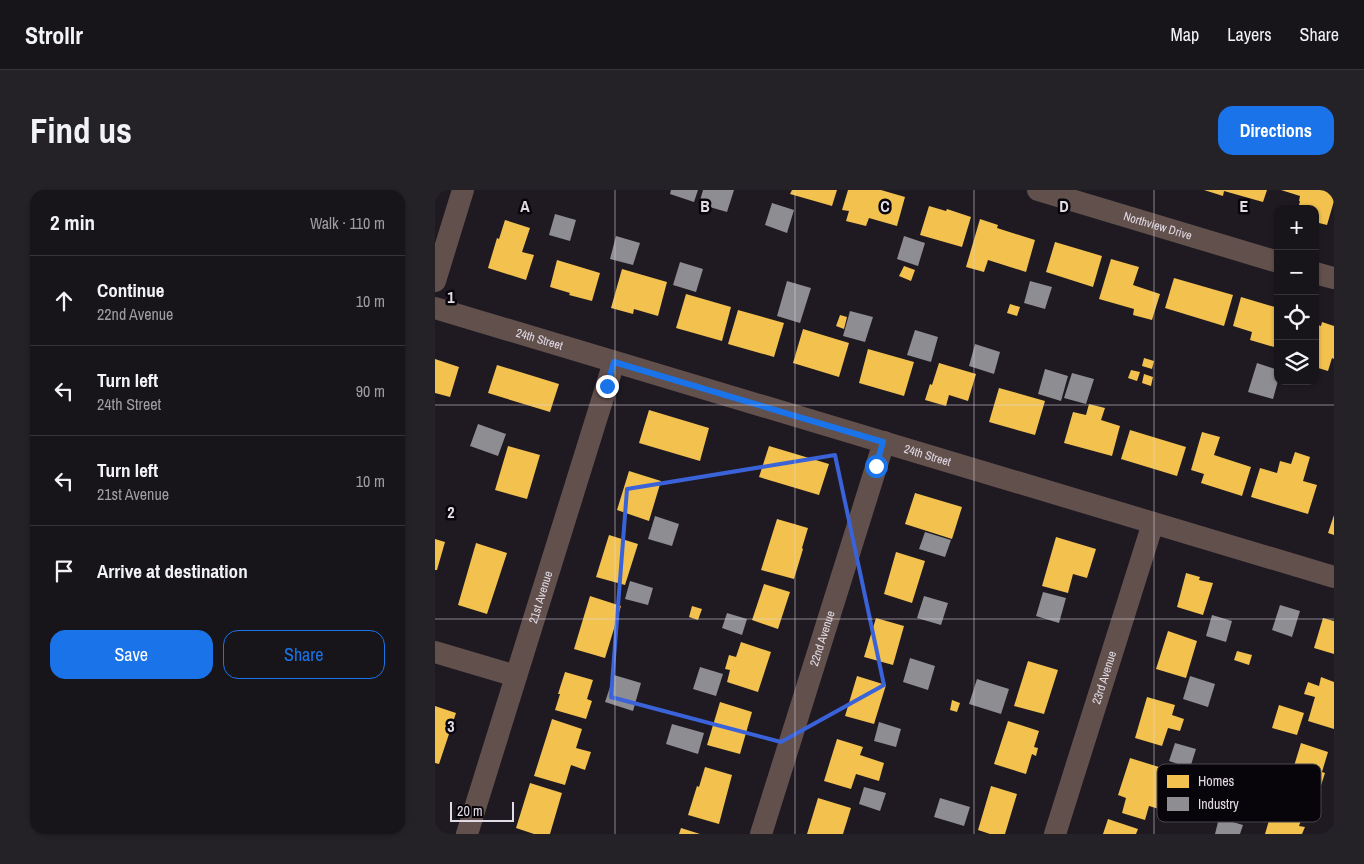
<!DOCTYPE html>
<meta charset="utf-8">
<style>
:root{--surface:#17141a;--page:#242127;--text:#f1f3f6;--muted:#9e9ea2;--line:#363339;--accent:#1a73e8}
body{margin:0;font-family:"Archivo Narrow",sans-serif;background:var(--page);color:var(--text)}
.controls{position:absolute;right:15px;top:15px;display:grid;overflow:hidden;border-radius:10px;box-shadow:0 1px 4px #0004}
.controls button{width:45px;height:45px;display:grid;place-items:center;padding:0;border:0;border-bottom:1px solid var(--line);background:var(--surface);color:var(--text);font:25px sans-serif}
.scale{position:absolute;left:15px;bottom:12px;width:64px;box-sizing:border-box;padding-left:5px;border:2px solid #e1dbe6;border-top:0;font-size:14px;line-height:18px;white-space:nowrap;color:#e1dbe6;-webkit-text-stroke:4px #08050a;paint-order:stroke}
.stop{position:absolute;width:15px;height:15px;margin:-11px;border:4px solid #1a73e8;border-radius:50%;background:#fff}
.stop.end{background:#1a73e8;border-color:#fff;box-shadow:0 1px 5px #0008}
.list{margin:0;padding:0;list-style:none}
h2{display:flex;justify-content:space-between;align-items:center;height:65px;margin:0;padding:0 20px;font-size:21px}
h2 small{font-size:16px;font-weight:400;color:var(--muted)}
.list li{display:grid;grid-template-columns:32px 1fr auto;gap:15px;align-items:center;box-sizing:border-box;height:90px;padding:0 20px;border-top:1px solid var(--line)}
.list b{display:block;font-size:19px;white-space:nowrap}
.list p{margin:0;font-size:16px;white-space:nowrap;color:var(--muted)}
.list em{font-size:16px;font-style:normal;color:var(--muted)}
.actions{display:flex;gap:10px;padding:15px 20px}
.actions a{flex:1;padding:11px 0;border:1px solid var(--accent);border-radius:15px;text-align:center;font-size:18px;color:var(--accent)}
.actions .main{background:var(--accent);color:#fff}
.icon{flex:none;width:28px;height:28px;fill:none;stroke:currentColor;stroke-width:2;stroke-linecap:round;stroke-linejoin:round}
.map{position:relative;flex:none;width:899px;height:644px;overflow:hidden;border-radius:15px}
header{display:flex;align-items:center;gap:30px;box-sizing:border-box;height:70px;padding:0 25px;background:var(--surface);border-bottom:1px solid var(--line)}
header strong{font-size:24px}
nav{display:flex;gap:28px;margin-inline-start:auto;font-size:18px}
.intro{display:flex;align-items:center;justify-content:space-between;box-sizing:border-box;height:120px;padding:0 30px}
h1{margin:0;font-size:35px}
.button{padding:12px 22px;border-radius:15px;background:var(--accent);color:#fff;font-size:18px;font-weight:700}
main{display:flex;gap:30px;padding:0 30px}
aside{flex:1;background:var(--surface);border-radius:15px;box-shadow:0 1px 4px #0004}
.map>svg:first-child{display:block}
.homes{fill:#f2c14e}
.industry{fill:#8d8d92}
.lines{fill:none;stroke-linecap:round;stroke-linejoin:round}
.street{stroke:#62504c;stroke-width:22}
.route{stroke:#1a73e8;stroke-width:6}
.marked{fill:none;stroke:#3a63da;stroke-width:4;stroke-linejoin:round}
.grid{fill:none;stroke:#e1dbe6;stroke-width:1;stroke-opacity:0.55}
.labels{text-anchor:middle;stroke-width:5;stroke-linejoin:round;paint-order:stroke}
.street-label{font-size:12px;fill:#e1dbe6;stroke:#08050a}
.key{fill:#08050a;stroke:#49454c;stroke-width:1}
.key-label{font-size:14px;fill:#e1dbe6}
.grid-label{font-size:16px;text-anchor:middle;font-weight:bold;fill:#e1dbe6;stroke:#08050a;stroke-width:5;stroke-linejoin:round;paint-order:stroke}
</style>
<header>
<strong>Strollr</strong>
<nav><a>Map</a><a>Layers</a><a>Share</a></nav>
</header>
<div class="intro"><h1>Find us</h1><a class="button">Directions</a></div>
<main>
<aside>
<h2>2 min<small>Walk · 110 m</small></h2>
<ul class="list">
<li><svg class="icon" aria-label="ahead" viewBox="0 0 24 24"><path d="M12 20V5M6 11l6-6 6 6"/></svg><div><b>Continue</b><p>22nd Avenue</p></div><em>10 m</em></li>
<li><svg class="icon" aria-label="left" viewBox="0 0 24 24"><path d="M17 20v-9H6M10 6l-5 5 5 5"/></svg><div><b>Turn left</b><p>24th Street</p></div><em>90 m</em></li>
<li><svg class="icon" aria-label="left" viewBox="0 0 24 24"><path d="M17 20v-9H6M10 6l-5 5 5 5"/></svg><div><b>Turn left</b><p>21st Avenue</p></div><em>10 m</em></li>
<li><svg class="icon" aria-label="arrive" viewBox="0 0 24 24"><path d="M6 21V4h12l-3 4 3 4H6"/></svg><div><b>Arrive at destination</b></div></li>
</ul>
<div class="actions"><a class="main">Save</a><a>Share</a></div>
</aside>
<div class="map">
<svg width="899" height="644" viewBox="0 0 899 644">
<rect width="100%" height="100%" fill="#1f1a22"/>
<!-- homes -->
<path class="homes" d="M357,0H402L397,16L355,4Z
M413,0H446L470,7L462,36L434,28L431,36L411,31L414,21L407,20Z
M769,0H832L828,12L789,1L788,6Z
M846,0H899V11L892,35L880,32V19H863L865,11H864L865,6Z
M494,16L511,21L512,19L536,27L527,57L485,45Z
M545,29L563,35L562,38L600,50L591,82L553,70L549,82L531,77Z
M70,30L95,38L87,62L99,65L91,90L53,78L62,48L64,49Z
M620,52L667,66L658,97L611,82Z
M676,69L704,77L698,95L725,104L717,130L698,125L699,119L664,109Z
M122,70L165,83L157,111L134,105L135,103L115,97Z
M469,76L480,80L476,91L464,86Z
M187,79L232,92L223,126L199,119L198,124L176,118Z
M739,88L798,105L789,136L730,118Z
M251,104L296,117L287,151L241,138Z
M806,107L843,118V149H842L839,157L815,150L817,142L798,136Z
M575,114L585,117L582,126L572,123Z
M303,120L349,133L339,167L293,154Z
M405,125L412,127L409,139L401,136Z
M887,132L899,136V169L897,168L893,181L880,177V134L886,136Z
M368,139L414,153L404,187L358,173Z
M433,159L479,172L469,206L424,193Z
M709,168L719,171L717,179L707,176Z
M0,169L24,177L15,207L0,203Z
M504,173L541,184L533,211L514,205L511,216L490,210L495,194L497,195Z
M62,175L124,194L115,222L53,203Z
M696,180L705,182L702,191L693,188Z
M709,184L718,187L716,196L707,193Z
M564,198L610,211L600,245L554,232Z
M654,214L670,218L666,230L685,236L677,266L629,253L638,222L651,225Z
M214,220L274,238L265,271L204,253Z
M695,240L751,257L742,286L686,269Z
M767,242L785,247L779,265L816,277L807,306L766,293L769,284L756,280Z
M73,256L105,265L92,309L60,300Z
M334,256L394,274L384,305L324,287Z
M860,262L875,267L868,291L882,295L873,324L816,307L825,278L842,283L845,271L856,274Z
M194,281L226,291L214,331L182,320Z
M480,303L527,317L517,349L470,334Z
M899,325V345L893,343Z
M342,329L373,338L367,358L368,359L359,389L326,380Z
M174,345L203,354L190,395L161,387Z
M621,347L661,359L652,388L638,384L633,403L607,396Z
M0,349L10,352L2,380H0Z
M41,353L72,363L52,424L23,415Z
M461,362L490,371L477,413L449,404Z
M751,383L765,387L764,390L778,393L768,425L742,417Z
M329,394L355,402L343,439L317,430Z
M155,406L186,416L170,468L139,459Z
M257,416L267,419L263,430L254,427Z
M441,428L469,436L458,475L429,467Z
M888,428L899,431V464L879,458Z
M733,441L762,451L751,488L721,479Z
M306,452L336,462L323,502L292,492L295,480L290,479L294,465L301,467Z
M802,461L817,465L814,475L799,470Z
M593,471L623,480L609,524L579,516Z
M130,482L158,490L152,509L157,511L151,529L120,520L125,504H123Z
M422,486L451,495L439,534L410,526Z
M886,487L899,492V539L873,531L880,507L869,504L873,492L884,496Z
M712,507L740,515L737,525L749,529L745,541L733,538L727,556L700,548Z
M517,510L525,513L522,522L515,520Z
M285,512L317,522L305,564L272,555Z
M844,515L869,523L862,545L837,538Z
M0,516L21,523L4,574L0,573Z
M117,529L147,539L141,558L156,562L150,580L136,575L130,595L99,586Z
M573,531L604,541L599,557L603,558L601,566L597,564L591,584L559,574Z
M402,549L428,557L425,565L449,573L444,591L421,584L416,599L389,591Z
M866,553L893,562L887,582L890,583L883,605L853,596Z
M695,568L724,577L722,581L731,584L728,595L731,596L724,619L714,616L710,630L687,623L691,608L683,605Z
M270,577L297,585L284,634L253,625L262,596L264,597Z
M95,593L127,603L115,644H99L81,638Z
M556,596L582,604L570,644H555L543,640Z
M383,608L416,618L408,644H372Z
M840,610L870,619L864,636L870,637L867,644H830Z
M673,629L703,639L701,644H668Z
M246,638L265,644H244Z"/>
<!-- industry -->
<path class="industry" d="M236,0H263L259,12L235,4Z
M268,0H299L292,22L264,14Z
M337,13L359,20L352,43L330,35Z
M120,24L141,30L135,51L114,45Z
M181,46L205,53L198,75L175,69Z
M469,46L490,53L483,76L462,69Z
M245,72L268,79L261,102L238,95Z
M352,91L376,98L365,133L342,126Z
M595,91L617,97L610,119L589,113Z
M415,121L438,127L430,152L408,146Z
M480,140L503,147L496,172L472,165Z
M540,154L565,162L559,184L534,176Z
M822,173L843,180V191L838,209L813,202Z
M610,179L633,186L626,211L603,204Z
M637,183L659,189L651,214L629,208Z
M43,234L71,244L63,266L35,256Z
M220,326L244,334L237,356L213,349Z
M490,342L516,350L510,367L484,359Z
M195,391L218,398L213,415L190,409Z
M608,402L631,408L624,433L601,426Z
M489,406L513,413L506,435L482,428Z
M845,415L865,421L857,447L837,440Z
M292,423L312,429L307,445L287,438Z
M777,425L797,431L791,452L771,446Z
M475,468L500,476L493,500L468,492Z
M265,477L288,484L281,506L258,499Z
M179,485L206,493L198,521L170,512Z
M755,486L780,494L773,517L748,509Z
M542,489L574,499L566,524L534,514Z
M444,532L466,539L461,557L439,551Z
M237,534L269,543L263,564L231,554Z
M740,553L761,559L755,578L734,571Z
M429,597L451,603L445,621L424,614Z
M505,608L535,617L529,636L499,627Z
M784,628L808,635L805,644H780Z"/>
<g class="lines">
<!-- street -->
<g class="street">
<path id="s1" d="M603,0L843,72"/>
<path d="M880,83L899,88"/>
<path d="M0,91L28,0"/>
<path id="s2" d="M0,118L899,387"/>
<path d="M0,462L81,486"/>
<path id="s3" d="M32,644L179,172"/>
<path id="s4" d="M326,644L449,252"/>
<path id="s5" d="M620,644L718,333"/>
</g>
</g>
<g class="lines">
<!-- route -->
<path class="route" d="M172,196L179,172L448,252L441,276"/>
</g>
<!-- marked area -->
<path class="marked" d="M400,265L449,495L346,552L176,507L192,299Z"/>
<!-- grid -->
<path class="grid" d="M180,0V644M360,0V644M539,0V644M719,0V644M0,215H899M0,429H899"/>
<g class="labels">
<!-- street labels -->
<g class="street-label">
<text dy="4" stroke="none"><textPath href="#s1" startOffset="125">Northview Drive</textPath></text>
<text dy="4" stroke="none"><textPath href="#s2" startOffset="109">24th Street</textPath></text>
<text dy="4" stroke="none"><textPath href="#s2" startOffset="514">24th Street</textPath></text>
<text dy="4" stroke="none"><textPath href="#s3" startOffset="248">21st Avenue</textPath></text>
<text dy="4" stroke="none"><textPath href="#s4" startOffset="205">22nd Avenue</textPath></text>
<text dy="4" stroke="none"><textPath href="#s5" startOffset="164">23rd Avenue</textPath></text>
</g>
</g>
<!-- legend -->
<rect x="722" y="574" width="164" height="58" rx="8" class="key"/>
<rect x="732" y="585" width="22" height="13" fill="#f2c14e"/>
<rect x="732" y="607" width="22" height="14" fill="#8d8d92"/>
<g class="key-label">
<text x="763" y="596">Homes</text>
<text x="763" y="619">Industry</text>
</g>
<g class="grid-label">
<text x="90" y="22">A</text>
<text x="270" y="22">B</text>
<text x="450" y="22">C</text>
<text x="629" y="22">D</text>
<text x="809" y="22">E</text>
<text x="16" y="113">1</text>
<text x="16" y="328">2</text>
<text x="16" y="542">3</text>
</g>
</svg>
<div class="controls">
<button>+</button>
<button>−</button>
<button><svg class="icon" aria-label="locate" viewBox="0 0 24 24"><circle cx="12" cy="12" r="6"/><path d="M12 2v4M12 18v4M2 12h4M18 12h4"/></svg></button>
<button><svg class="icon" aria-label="layers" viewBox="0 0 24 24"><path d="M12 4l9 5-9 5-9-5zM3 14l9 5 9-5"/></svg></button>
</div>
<div class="scale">20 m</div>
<div class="stop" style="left:441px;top:276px"></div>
<div class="stop end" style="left:172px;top:196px"></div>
</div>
</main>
